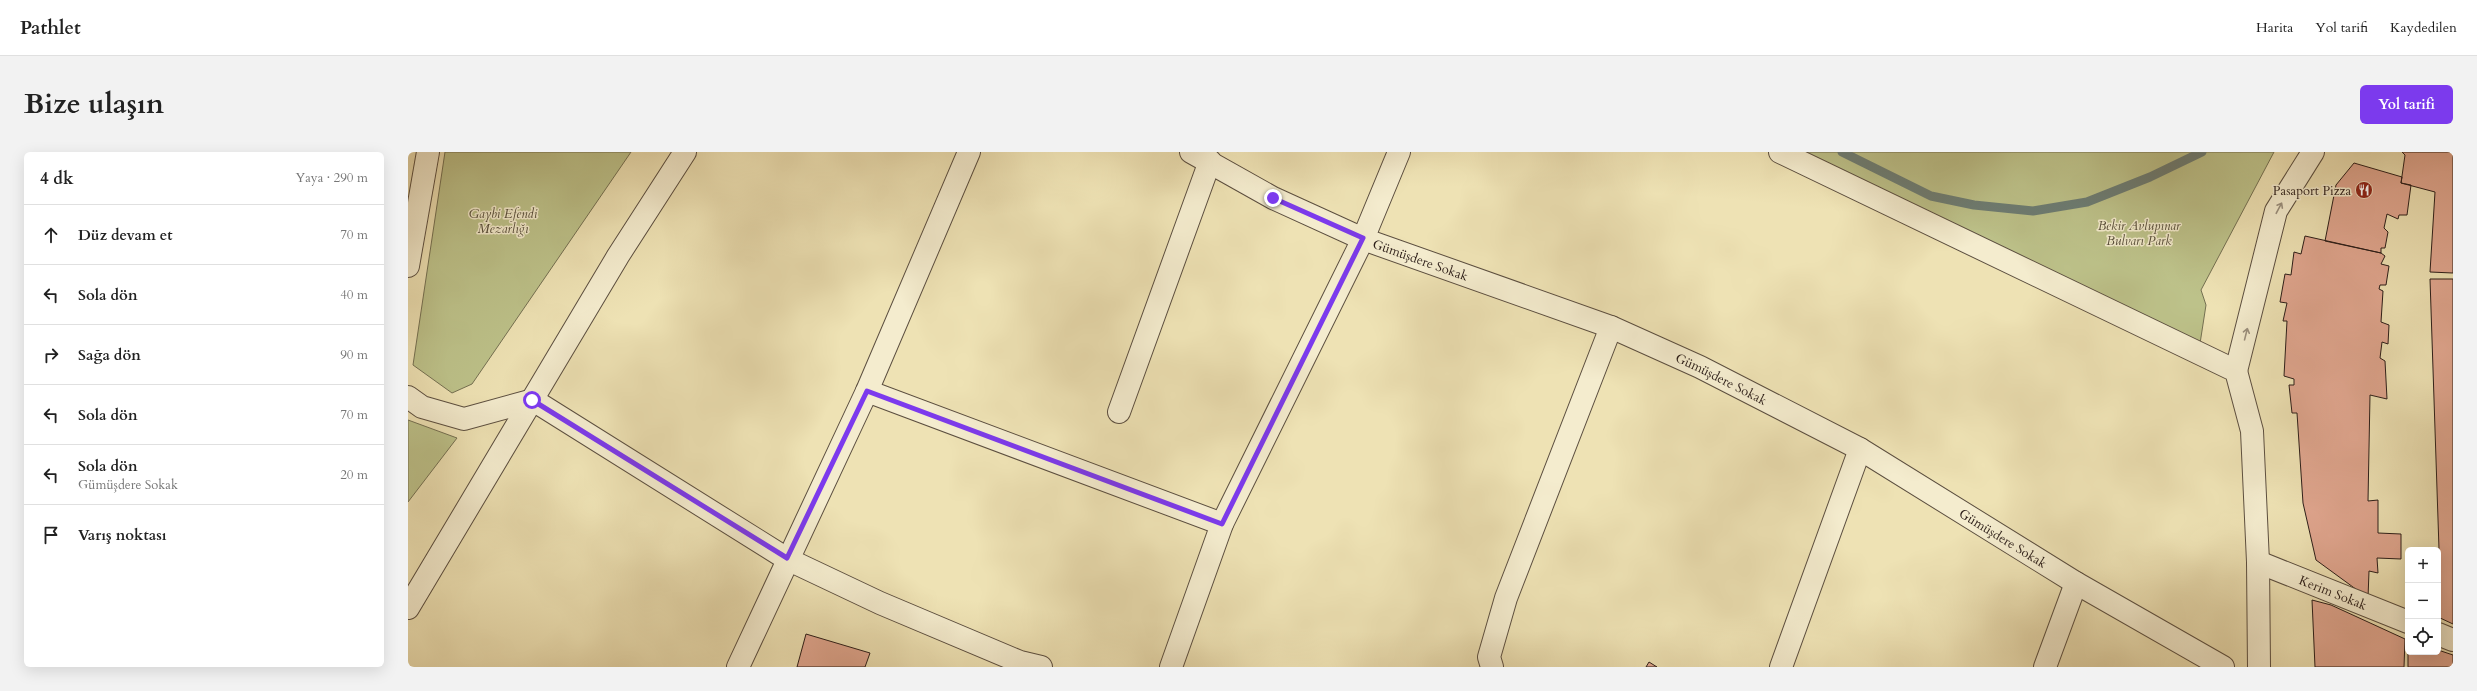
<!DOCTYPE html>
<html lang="tr">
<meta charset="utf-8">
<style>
:root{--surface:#fff;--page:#f2f2f2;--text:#222;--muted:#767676;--line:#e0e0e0;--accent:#7c3aed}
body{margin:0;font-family:Cardo,serif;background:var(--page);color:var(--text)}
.controls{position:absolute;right:12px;bottom:12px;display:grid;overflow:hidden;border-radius:6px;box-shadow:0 4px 16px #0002}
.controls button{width:36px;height:36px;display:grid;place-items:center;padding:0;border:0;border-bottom:1px solid var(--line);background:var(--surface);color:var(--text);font:20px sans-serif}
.stop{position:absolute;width:12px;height:12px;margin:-9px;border:3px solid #7c3aed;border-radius:50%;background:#fff}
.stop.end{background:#7c3aed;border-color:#fff;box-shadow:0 1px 4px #0008}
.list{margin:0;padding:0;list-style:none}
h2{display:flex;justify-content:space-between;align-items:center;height:52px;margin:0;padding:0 16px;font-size:17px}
h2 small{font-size:13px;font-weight:400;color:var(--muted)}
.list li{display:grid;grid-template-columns:26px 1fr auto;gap:12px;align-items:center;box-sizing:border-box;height:60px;padding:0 16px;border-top:1px solid var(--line)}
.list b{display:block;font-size:15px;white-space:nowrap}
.list p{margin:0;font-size:13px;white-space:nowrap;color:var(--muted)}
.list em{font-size:13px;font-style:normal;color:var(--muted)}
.icon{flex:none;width:22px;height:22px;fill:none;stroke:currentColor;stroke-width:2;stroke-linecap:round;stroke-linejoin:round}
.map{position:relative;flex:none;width:2045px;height:515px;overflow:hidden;border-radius:6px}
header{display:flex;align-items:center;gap:24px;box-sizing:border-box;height:56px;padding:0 20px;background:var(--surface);border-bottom:1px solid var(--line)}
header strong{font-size:19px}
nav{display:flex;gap:22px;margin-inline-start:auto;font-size:14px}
.intro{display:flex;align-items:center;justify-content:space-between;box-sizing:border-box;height:96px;padding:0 24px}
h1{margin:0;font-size:28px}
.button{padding:10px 18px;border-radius:6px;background:var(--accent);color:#fff;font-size:14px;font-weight:700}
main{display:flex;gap:24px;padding:0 24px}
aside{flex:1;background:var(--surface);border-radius:6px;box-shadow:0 4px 16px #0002}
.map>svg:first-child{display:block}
.green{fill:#bdc28a;stroke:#747052}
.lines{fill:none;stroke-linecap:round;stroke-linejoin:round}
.stream{stroke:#6d7d74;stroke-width:9}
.building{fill:#e0a68f;stroke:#2c1e19}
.minor-casing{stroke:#5c4f40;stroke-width:24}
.minor{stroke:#f4ecce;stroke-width:22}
.oneway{stroke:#9a8f7d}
.route{stroke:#7c3aed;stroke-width:5}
.labels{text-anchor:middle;stroke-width:3;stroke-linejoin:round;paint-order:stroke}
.poi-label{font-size:13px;fill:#2c1e19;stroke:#f4ecce;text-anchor:end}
.park-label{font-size:13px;font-style:italic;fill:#584f3b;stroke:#f4ecce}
.street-label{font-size:13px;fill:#2c1e19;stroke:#f4ecce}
</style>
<header>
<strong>Pathlet</strong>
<nav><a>Harita</a><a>Yol tarifi</a><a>Kaydedilen</a></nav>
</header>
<div class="intro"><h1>Bize ulaşın</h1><a class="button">Yol tarifi</a></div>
<main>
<aside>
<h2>4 dk<small>Yaya · 290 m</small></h2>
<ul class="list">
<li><svg class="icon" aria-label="ahead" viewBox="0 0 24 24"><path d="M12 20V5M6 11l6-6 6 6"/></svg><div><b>Düz devam et</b></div><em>70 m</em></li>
<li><svg class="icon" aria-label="left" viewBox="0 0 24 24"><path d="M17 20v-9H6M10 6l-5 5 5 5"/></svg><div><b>Sola dön</b></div><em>40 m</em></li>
<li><svg class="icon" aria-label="right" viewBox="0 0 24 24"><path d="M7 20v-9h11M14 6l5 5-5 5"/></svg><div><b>Sağa dön</b></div><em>90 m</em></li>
<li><svg class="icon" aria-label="left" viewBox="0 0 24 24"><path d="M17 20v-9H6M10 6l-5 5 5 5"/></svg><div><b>Sola dön</b></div><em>70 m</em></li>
<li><svg class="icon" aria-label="left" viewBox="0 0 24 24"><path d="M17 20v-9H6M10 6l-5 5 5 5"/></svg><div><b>Sola dön</b><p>Gümüşdere Sokak</p></div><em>20 m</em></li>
<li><svg class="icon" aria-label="arrive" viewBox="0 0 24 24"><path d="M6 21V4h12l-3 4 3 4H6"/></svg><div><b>Varış noktası</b></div></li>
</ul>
</aside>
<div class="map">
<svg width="2045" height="515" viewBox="0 0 2045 515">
<rect width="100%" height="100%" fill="#eee2b4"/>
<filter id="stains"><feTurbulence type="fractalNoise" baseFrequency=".005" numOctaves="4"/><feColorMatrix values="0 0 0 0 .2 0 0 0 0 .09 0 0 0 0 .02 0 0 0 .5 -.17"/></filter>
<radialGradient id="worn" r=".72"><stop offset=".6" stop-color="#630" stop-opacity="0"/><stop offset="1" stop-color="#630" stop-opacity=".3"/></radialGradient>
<!-- green -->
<path class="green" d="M37,0H223L64,232L44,241L5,213Z
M1373,0H1866L1793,138L1798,153L1791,198Z
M0,268L49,286L0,350Z"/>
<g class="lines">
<!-- stream -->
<path class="stream" d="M1434,0L1523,44L1566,53L1625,59L1679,50L1742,25L1794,0"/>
</g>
<!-- building -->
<path class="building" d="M1994,0H2045V121L2022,120L2027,40L1993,31L1997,3Z
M1946,11L1994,25L1993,31L2003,33L1999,63H1991L1990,67L1979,62L1976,76L1980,80L1977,96H1973V101L1917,89L1928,33Z
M1897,84L1973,101L1977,104L1973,112L1981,114L1978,133H1972L1971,137L1975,139L1973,170L1981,173L1980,192L1974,190L1972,206L1977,209L1979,247L1962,243L1960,349L1970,348V381L1993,382V407L1969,406L1970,421L1961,419L1960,446L1908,408L1895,351L1889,261H1884L1881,233H1886V227L1876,224L1879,169H1875L1879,151L1872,150L1877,122L1883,123L1886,100L1893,102Z
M2022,127H2045V472L2030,465L2032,427Z
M1904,448L1923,453L1997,487L1996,515H1907Z
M398,482L462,501L457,515H389Z
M2030,498L2045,503V515H2000V500H2030Z
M1241,510L1249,515H1238Z"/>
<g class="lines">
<!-- minor casing -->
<g class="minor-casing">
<g id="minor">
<path id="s1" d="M783,0L865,46L955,87L1203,175L1292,215L1452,297L1668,431L1815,515"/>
<path d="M1372,0L1828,219L1844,279L1850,410L1851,515"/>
<path d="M0,114L20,0"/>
<path d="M1828,219L1868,59L1905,0"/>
<path d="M459,239L814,372"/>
<path d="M0,245L14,255L56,267L125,248L379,407L472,451L612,510L633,515"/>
<path d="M711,260L802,9"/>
<path id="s2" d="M1850,410L2000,470"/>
<path d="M0,456L210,104L277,0"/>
<path d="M2030,482L2045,488"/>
<path d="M330,515L459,239L561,0"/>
<path d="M763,515L814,372L955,87L991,0"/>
<path d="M1084,515L1081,505L1098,446L1203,175"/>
<path d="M1373,515L1452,297"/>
<path d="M1637,515L1668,431"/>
</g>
</g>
<!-- minor -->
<use href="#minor" class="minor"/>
</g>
<!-- one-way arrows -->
<defs><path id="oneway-shaft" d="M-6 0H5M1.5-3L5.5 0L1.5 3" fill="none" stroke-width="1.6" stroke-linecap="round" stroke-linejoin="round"/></defs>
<g class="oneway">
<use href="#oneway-shaft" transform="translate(1871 56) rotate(-62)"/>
<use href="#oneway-shaft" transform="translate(1838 182) rotate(-76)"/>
</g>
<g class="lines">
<!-- route -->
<path class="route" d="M124,248L379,406L459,239L814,372L955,86L865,46"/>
</g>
<!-- icons -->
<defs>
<g id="restaurant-disc" transform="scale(0.9)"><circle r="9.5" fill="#8f2418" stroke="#f4ecce"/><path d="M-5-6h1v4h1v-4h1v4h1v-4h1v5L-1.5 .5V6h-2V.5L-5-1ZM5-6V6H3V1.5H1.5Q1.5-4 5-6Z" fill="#fff"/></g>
</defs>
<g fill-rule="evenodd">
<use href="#restaurant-disc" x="1956" y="38"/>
</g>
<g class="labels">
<!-- poi labels -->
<g class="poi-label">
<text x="1943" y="43">Pasaport Pizza</text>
</g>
<!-- park labels -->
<g class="park-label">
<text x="95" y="66">Gaybi Efendi<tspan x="95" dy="15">Mezarlığı</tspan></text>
<text x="1731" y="78">Bekir Avlupınar<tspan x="1731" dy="15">Bulvarı Park</tspan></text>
</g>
<!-- street labels -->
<g class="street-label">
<text dy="5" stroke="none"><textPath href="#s1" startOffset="254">Gümüşdere Sokak</textPath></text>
<text dy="5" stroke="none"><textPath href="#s1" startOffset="578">Gümüşdere Sokak</textPath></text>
<text dy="5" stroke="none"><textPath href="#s1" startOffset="902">Gümüşdere Sokak</textPath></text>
<text dy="5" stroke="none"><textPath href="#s2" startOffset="81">Kerim Sokak</textPath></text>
</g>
</g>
<rect width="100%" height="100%" filter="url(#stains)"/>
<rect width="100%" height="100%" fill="url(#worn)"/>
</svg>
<div class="controls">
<button>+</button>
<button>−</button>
<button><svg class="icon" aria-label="locate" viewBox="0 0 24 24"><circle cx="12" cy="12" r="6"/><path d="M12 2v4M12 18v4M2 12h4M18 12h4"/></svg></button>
</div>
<div class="stop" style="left:124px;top:248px"></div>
<div class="stop end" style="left:865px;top:46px"></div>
</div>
</main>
